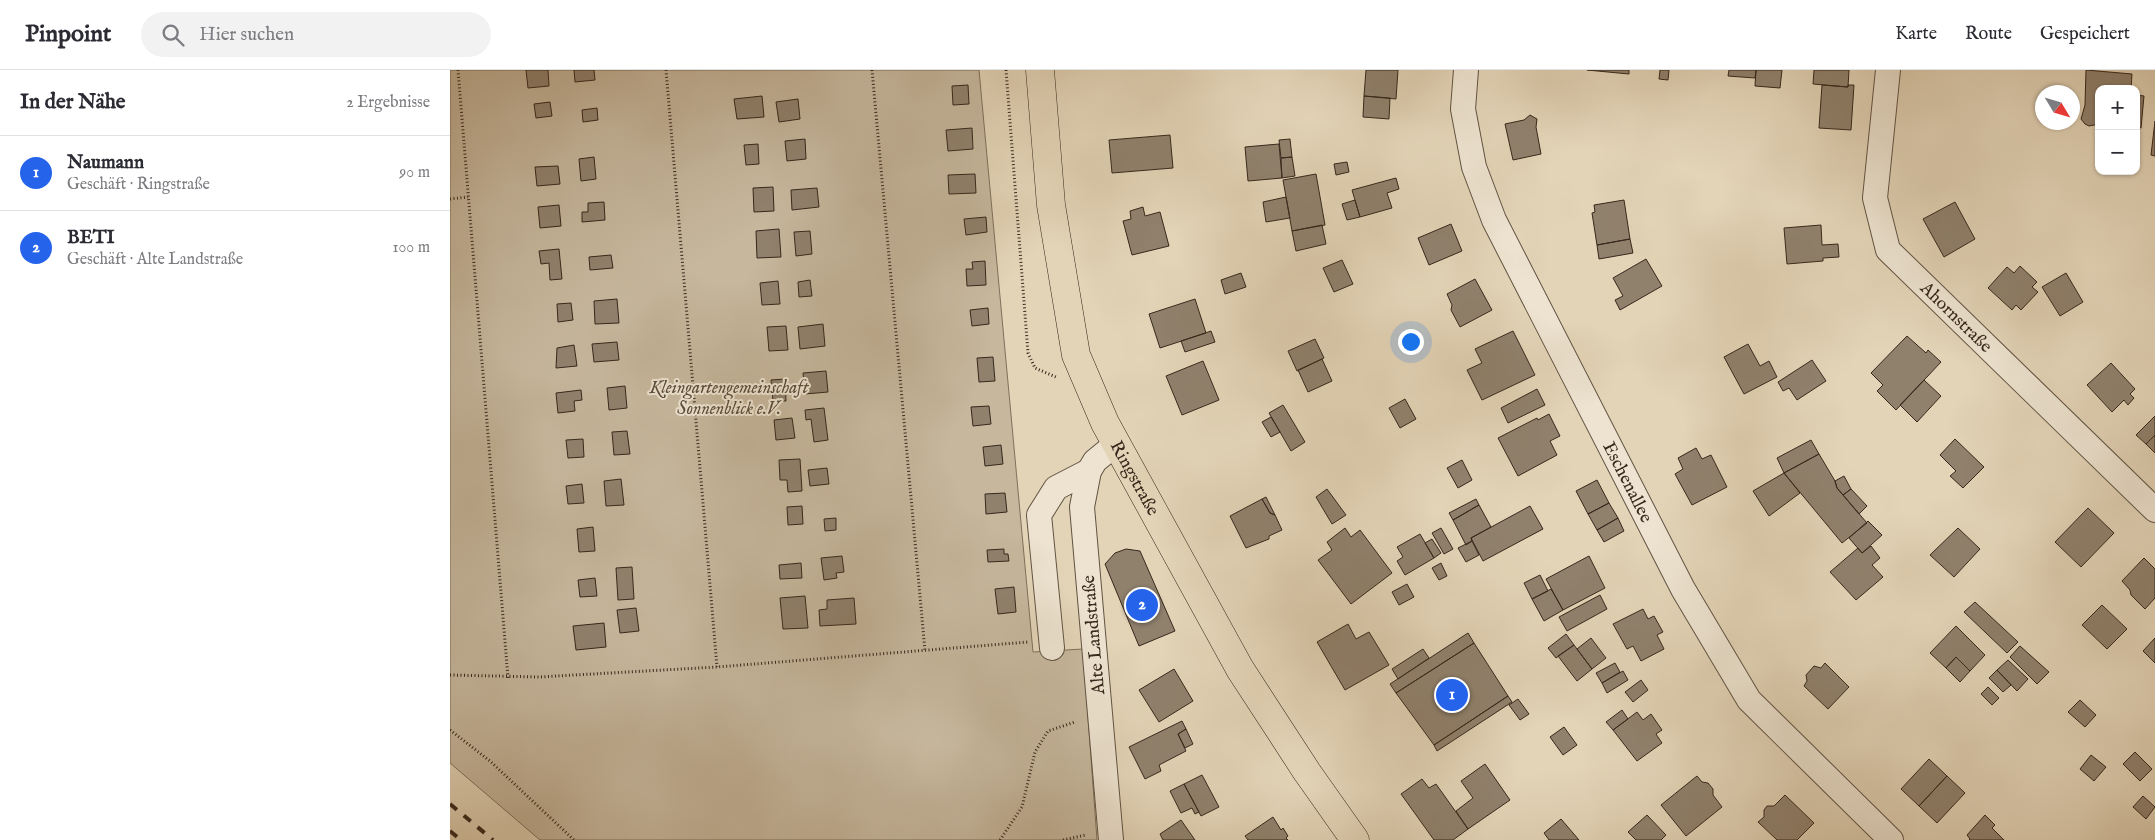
<!DOCTYPE html>
<html lang="de">
<meta charset="utf-8">
<style>
:root{--surface:#fff;--page:#f2f2f3;--text:#2b2b33;--muted:#7c7c81;--line:#e1e1e2;--accent:#2563eb}
body{margin:0;font-family:"IM FELL English",serif;background:var(--page);color:var(--text)}
.controls{position:absolute;right:15px;top:15px;display:grid;overflow:hidden;border-radius:10px;box-shadow:0 1px 4px #0004}
.controls button{width:45px;height:45px;display:grid;place-items:center;padding:0;border:0;border-bottom:1px solid var(--line);background:var(--surface);color:var(--text);font:25px sans-serif}
.compass{position:absolute;left:1585px;top:15px;width:45px;height:45px;border-radius:50%;background:var(--surface);box-shadow:0 1px 4px #0004;rotate:128deg}
.you{position:absolute;left:960px;top:271px;width:18px;height:18px;margin:-12px;border:4px solid #fff;border-radius:50%;background:#1a73e8;box-shadow:0 0 0 8px #1a73e833}
.badge{display:grid;place-items:center;width:32px;height:32px;border-radius:50%;background:var(--accent);color:#fff;font-size:16px;font-weight:700}
.pin{position:absolute;translate:-50% -50%;border:2px solid #fff;box-shadow:0 1px 5px #0006}
.list{margin:0;padding:0;list-style:none}
h2{display:flex;justify-content:space-between;align-items:center;height:65px;margin:0;padding:0 20px;font-size:21px}
h2 small{font-size:16px;font-weight:400;color:var(--muted)}
.list li{display:grid;grid-template-columns:32px 1fr auto;gap:15px;align-items:center;box-sizing:border-box;height:75px;padding:0 20px;border-top:1px solid var(--line)}
.list b{display:block;font-size:19px;white-space:nowrap}
.list p{margin:0;font-size:16px;white-space:nowrap;color:var(--muted)}
.list em{font-size:16px;font-style:normal;color:var(--muted)}
.icon{flex:none;width:28px;height:28px;fill:none;stroke:currentColor;stroke-width:2;stroke-linecap:round;stroke-linejoin:round}
.map{position:relative;flex:none;width:1705px;height:770px;overflow:hidden}
header{display:flex;align-items:center;gap:30px;box-sizing:border-box;height:70px;padding:0 25px;background:var(--surface);border-bottom:1px solid var(--line)}
header strong{font-size:24px}
nav{display:flex;gap:28px;margin-inline-start:auto;font-size:18px}
.search{width:350px;height:45px;background:var(--page);display:flex;align-items:center;gap:12px;box-sizing:border-box;padding:0 18px;border-radius:28px;color:var(--muted);font-size:19px}
main{display:flex}
aside{flex:1;background:var(--surface)}
.map>svg:first-child{display:block}
.green{fill:#c6b79d;stroke:#7e705c}
.building{fill:#90816d;stroke:#36281c}
.lines{fill:none;stroke-linecap:round;stroke-linejoin:round}
.minor-casing{stroke:#615343;stroke-width:26}
.major-casing{stroke:#36281c;stroke-width:29}
.path{stroke:#36281c;stroke-width:3;stroke-dasharray:1 2.5;stroke-linecap:butt}
.minor{stroke:#ede3d0;stroke-width:24}
.major{stroke:#e3d4b7;stroke-width:28}
.rail{stroke:#36281c;stroke-width:4;stroke-dasharray:9 9;stroke-linecap:butt}
.labels{text-anchor:middle;stroke-width:4;stroke-linejoin:round;paint-order:stroke}
.street-label{font-size:18px;fill:#36281c;stroke:#ede3d0}
.park-label{font-size:18px;font-style:italic;fill:#5a4c3c;stroke:#ede3d0}
</style>
<header>
<strong>Pinpoint</strong>
<div class="search"><svg class="icon" aria-label="search" viewBox="0 0 24 24"><circle cx="10" cy="10" r="6"/><path d="M15 15l6 6"/></svg>Hier suchen</div>
<nav><a>Karte</a><a>Route</a><a>Gespeichert</a></nav>
</header>
<main>
<aside>
<h2>In der Nähe<small>2 Ergebnisse</small></h2>
<ul class="list">
<li><span class="badge">1</span><div><b>Naumann</b><p>Geschäft · Ringstraße</p></div><em>90 m</em></li>
<li><span class="badge">2</span><div><b>BETI</b><p>Geschäft · Alte Landstraße</p></div><em>100 m</em></li>
</ul>
</aside>
<div class="map">
<svg width="1705" height="770" viewBox="0 0 1705 770">
<rect width="100%" height="100%" fill="#e3d4b7"/>
<filter id="stains"><feTurbulence type="fractalNoise" baseFrequency=".004" numOctaves="4"/><feColorMatrix values="0 0 0 0 .2 0 0 0 0 .09 0 0 0 0 .02 0 0 0 .5 -.17"/></filter>
<radialGradient id="worn" r=".72"><stop offset=".6" stop-color="#630" stop-opacity="0"/><stop offset="1" stop-color="#630" stop-opacity=".3"/></radialGradient>
<!-- green -->
<path class="green" d="M0,0H529L583,582L633,579L647,770H90L0,693Z"/>
<!-- building -->
<path class="building" d="M76,0H98L99,16L78,18Z
M124,0H144L145,10L125,12Z
M916,0H948L946,29L914,26Z
M1137,0H1179V4Z
M1210,0H1219L1218,10L1209,9Z
M1279,0H1306L1305,8L1278,6Z
M1306,0H1332L1330,18L1305,16Z
M1364,0H1399L1398,17L1363,14Z
M1636,0L1682,4L1681,19H1649V54L1639,56L1635,54L1631,49L1635,35Z
M518,15L519,34L503,35L502,16Z
M1372,15L1398,17V15H1404L1401,60L1369,58Z
M1686,25L1694,26L1691,58L1686,57Z
M312,26L314,47L287,49L284,29Z
M914,26L940,28L939,49L913,47Z
M348,29L350,49L329,52L326,32Z
M100,32L102,46L86,48L84,34Z
M147,38L148,50L133,52L132,40Z
M1080,45L1087,49L1086,57L1091,84L1063,90L1055,54L1074,50Z
M1705,51V86L1701,85Z
M522,58L523,79L498,81L496,60Z
M720,65L723,98L662,103L659,70Z
M355,69L356,89L337,91L335,71Z
M840,69L842,87L831,88L829,70Z
M308,74L309,94L296,95L294,75Z
M829,74L832,108L798,111L795,77Z
M144,87L146,109L131,111L129,89Z
M842,87L845,106L832,108L831,88Z
M897,92L899,102L886,105L884,94Z
M108,96L110,114L87,116L85,97Z
M525,104L526,123L499,124L498,105Z
M866,104L875,155L842,161L833,110Z
M946,108L949,119L937,123L942,138L910,147L902,120Z
M323,117L324,141L304,142L303,118Z
M367,118L369,137L342,140L341,120Z
M836,127L840,148L816,152L813,132Z
M905,130L910,147L897,150L892,134Z
M1174,130L1180,169L1147,175L1142,143L1145,142L1144,135Z
M154,132L155,150L132,152V142H138V133Z
M1505,132L1525,169L1494,187L1473,149Z
M109,135L111,156L90,158L88,137Z
M693,137L695,146L710,142L719,176L682,185L673,151L681,149L680,141Z
M536,147L537,162L516,165L514,149Z
M1001,154L1012,181L979,195L968,168Z
M872,155L876,174L846,181L842,161Z
M1371,155L1372,175L1388,174L1389,187L1373,188V191L1337,194L1334,158Z
M329,159L331,187L307,188L306,161Z
M360,161L362,184L346,186L344,162Z
M1180,169L1183,183L1149,189L1147,175Z
M109,179L112,209L100,210L99,193L91,194L89,181Z
M161,185L163,198L140,200L139,187Z
M1196,189L1212,216L1170,240L1165,230L1173,226L1163,208Z
M892,190L903,214L884,222L873,198Z
M535,191L536,215L517,216L516,199H523L522,192Z
M1570,196L1587,212L1582,217L1588,222L1571,240L1566,235L1562,240L1538,218L1557,197L1564,203Z
M791,203L796,217L775,224L771,210Z
M1616,203L1633,232L1610,246L1592,217Z
M1025,209L1042,240L1010,257L1001,240L1002,235L997,224Z
M360,210L362,226L349,227L348,212Z
M328,211L330,234L312,235L310,213Z
M167,229L169,253L145,254L144,231Z
M745,229L756,263L710,278L699,244Z
M121,233L123,250L108,252L107,234Z
M538,238L539,254L522,256L520,240Z
M373,254L375,276L350,279L348,257Z
M336,256L338,280L319,281L317,257Z
M761,261L765,272L735,282L731,271Z
M1063,261L1085,305L1032,330L1017,300L1032,293L1025,279Z
M1457,266L1476,283L1478,280L1491,292L1446,340L1427,321L1433,315L1421,303Z
M865,269L874,288L847,301L838,281Z
M167,272L169,290L144,292L142,274Z
M1298,274L1310,296L1319,291L1327,307L1294,324L1274,287Z
M124,275L127,296L106,298L107,278Z
M543,287L545,311L529,312L527,288Z
M872,289L882,311L858,322L848,300Z
M1362,290L1376,311L1347,330L1339,318L1333,321L1328,312Z
M753,291L769,330L732,345L716,306Z
M1661,293L1685,319L1680,324L1684,328L1678,335L1674,330L1662,342L1637,315Z
M376,301L378,322L355,324L353,303Z
M335,309L336,331H323L321,310Z
M1474,310L1491,326L1467,352L1450,335Z
M175,316L177,338L159,340L157,318Z
M1087,319L1095,335L1058,353L1051,338Z
M131,320L132,330L124,331L125,341L108,343L106,323Z
M955,329L966,349L950,358L939,338Z
M833,335L855,372L841,381L819,343Z
M539,336L541,354L523,356L521,337Z
M374,338L378,370L364,372L361,349L356,350L355,340Z
M1099,344L1110,366L1100,371L1107,385L1068,406L1048,368L1087,348L1088,350Z
M1705,346V365L1696,374L1686,365Z
M821,347L830,362L821,367L812,352Z
M342,348L345,368L326,370L324,350Z
M177,361L180,384L164,385L162,362Z
M1705,365V383L1696,374Z
M133,369L134,387L118,388L116,370Z
M1505,369L1534,397L1513,418L1500,406L1506,401L1490,385Z
M1361,370L1369,384L1334,403L1327,388Z
M551,375L553,394L535,396L533,377Z
M1246,378L1252,389L1261,385L1277,417L1242,435L1225,404L1233,399L1228,388Z
M1369,384L1385,411L1387,418L1417,453L1392,473L1334,403Z
M350,389L352,421L338,422L337,410H330L329,390Z
M1012,390L1022,410L1008,418L997,398Z
M377,398L379,414L360,416L358,400Z
M1334,403L1350,423L1319,446L1303,421Z
M1394,406L1401,419L1393,425L1387,418L1385,411Z
M171,409L174,435L156,436L154,411Z
M1147,410L1159,433L1138,444L1126,421Z
M132,414L134,433L118,434L116,416Z
M877,419L896,445L882,454L866,427Z
M1401,419L1417,436L1409,444L1393,425Z
M555,423L557,442L536,444L535,424Z
M816,427L825,445L820,443L812,429Z
M812,429L820,443L825,445L832,460L819,466V469L796,478L780,446Z
M1026,429L1029,435L1003,450L999,443Z
M1159,433L1168,448L1147,460L1138,444Z
M1029,435L1041,457L1021,468L1022,471L1016,475L1003,450Z
M352,436L353,454L338,455L337,437Z
M1080,436L1093,459L1033,491L1021,468Z
M1638,438L1664,463L1631,497L1605,472Z
M386,448V460L375,461L374,449Z
M1168,448L1174,461L1154,472L1147,460Z
M1418,451L1432,465L1412,483L1399,468Z
M143,457L145,481L129,482L127,459Z
M895,458L901,467L910,460L942,503L901,534L868,490L882,480L877,472Z
M991,458L1003,479L994,484L982,463Z
M1508,458L1530,479L1504,507L1480,485Z
M970,464L984,488L955,505L947,491L953,487L947,477Z
M982,469L991,483L984,488L975,473Z
M1022,471L1029,485L1016,492L1008,478Z
M1421,476L1430,488L1422,495L1433,507L1406,530L1380,502L1408,478L1412,483Z
M554,479V484H558L559,491L538,492L537,480Z
M676,479L690,481L725,561L689,576L655,494L665,483Z
M392,486L394,502L386,503L387,508L374,510L371,488Z
M1139,486L1155,518L1113,540L1096,509Z
M1694,488L1705,499V528L1695,539L1681,525L1680,520L1672,511Z
M351,493L352,508L330,509L329,495Z
M991,493L997,506L989,510L982,498Z
M182,497L184,529L168,530L166,498Z
M1090,505L1098,521L1082,529L1074,513Z
M145,508L147,526L130,527L128,510Z
M957,514L964,527L949,535L942,522Z
M564,517L566,542L548,544L545,519Z
M1101,519L1113,540L1094,551L1082,529Z
M1150,525L1157,539L1117,561L1109,547Z
M355,526L358,558L333,559L330,528Z
M404,528L406,554L370,556L369,540L377,539V530Z
M1525,532L1568,572L1557,583L1514,542Z
M1652,535L1677,559L1657,579L1632,555Z
M186,538L189,561L170,563L167,540Z
M1193,539L1198,549L1204,546L1213,562L1207,565L1214,579L1191,591L1183,576L1177,579L1163,554Z
M154,553L156,577L126,580L123,556Z
M898,554L906,569L919,562L939,595L895,620L867,572Z
M1506,556L1535,585L1520,601L1506,587L1496,598L1480,583Z
M1018,563L1024,573L946,623L940,614Z
M1116,564L1124,575L1106,588L1098,578Z
M1141,568L1156,588L1142,599L1127,579Z
M1705,568V593L1693,581Z
M1024,573L1058,626L984,675L946,623Z
M1124,575L1142,599L1127,611L1108,586Z
M1570,576L1599,602L1587,614L1560,587Z
M973,579L979,588L948,609L942,599Z
M1506,587L1520,601L1510,612L1496,598Z
M1558,590L1578,609L1567,621L1547,600Z
M1165,593L1170,602L1152,613L1146,603Z
M1375,593L1399,617L1378,639L1354,616L1357,611L1356,605L1364,596L1371,598Z
M724,599L743,631L709,652L689,620Z
M1547,600L1561,615L1553,622L1539,608Z
M1173,601L1178,610L1157,623L1152,613Z
M1191,610L1198,620L1183,632L1175,622Z
M1538,617L1549,628L1542,635L1531,624Z
M1058,626L1062,632L987,681L984,675Z
M1068,629L1079,644L1070,650L1059,635Z
M1630,630L1646,645L1635,657L1618,642Z
M1172,640L1178,649L1163,660L1156,652Z
M1187,642L1193,650L1201,644L1212,660L1206,664L1212,673L1187,691L1163,660Z
M732,651L736,659L728,664L736,681L709,695L711,701L695,709L679,677Z
M1114,657L1127,675L1113,685L1100,667Z
M736,659L743,674L735,678L728,664Z
M1685,682L1702,699L1690,711L1673,694Z
M1641,685L1656,697L1644,711L1630,699Z
M1479,689L1497,706L1469,736L1451,719Z
M1035,694L1060,730L1018,759L1006,741L1023,728L1011,711Z
M752,705L769,737L751,746L734,714Z
M1247,706L1252,712L1258,713L1263,719V725L1272,737L1236,766L1211,735Z
M1497,706L1515,723L1487,753L1469,736Z
M972,709L979,718L986,714L1018,759L1003,770H984L951,724Z
M734,714L749,742L745,744L742,738L731,743L720,721Z
M1335,725L1364,753L1347,770H1327L1308,752L1314,747V740L1317,736H1324Z
M1693,726L1705,737L1696,749L1683,737Z
M1197,745L1216,765L1211,770H1186L1178,762Z
M1535,745L1545,755L1542,758L1554,770H1519L1520,769L1517,765Z
M823,747L831,760L833,758L838,766L836,768L838,770H798L795,766Z
M1111,749L1129,770H1099L1094,763Z
M731,750L745,770H713L710,764Z"/>
<g class="lines">
<!-- minor casing -->
<g class="minor-casing">
<g id="minor">
<path id="s1" d="M1016,0L1013,39L1024,97L1044,150L1233,519L1299,630L1441,770"/>
<path id="s2" d="M1438,0L1425,128L1438,180L1705,440"/>
<path d="M602,578L589,445L606,418L639,401"/>
<path d="M661,770L632,437L639,401L645,391L667,373"/>
</g>
</g>
<!-- major casing -->
<g class="major-casing">
<g id="major">
<path id="s3" d="M590,0L601,135L626,285L655,353L790,599L857,702L905,770"/>
</g>
</g>
<!-- path -->
<path class="path" d="M8,0L58,608
M216,0L267,597
M422,0L475,581
M556,0L578,283L585,298L606,307
M0,129L18,127
M0,605L89,607L267,597L578,572
M0,660L40,691L124,770
M550,770L572,737L585,682L598,661L625,652
M613,770L636,765"/>
<!-- minor -->
<use href="#minor" class="minor"/>
<!-- major -->
<use href="#major" class="major"/>
<!-- rail -->
<path class="rail" d="M0,734L43,770
M0,761L11,770"/>
</g>
<g class="labels">
<!-- street labels -->
<g class="street-label">
<text dy="6" stroke="none"><textPath href="#s2" startOffset="278">Ahornstraße</textPath></text>
<text dy="6" stroke="none"><textPath href="#s3" startOffset="424">Ringstraße</textPath></text>
<text dy="6" stroke="none"><textPath href="#s1" startOffset="449">Eschenallee</textPath></text>
<text transform="translate(643 565) rotate(-95)" y="6">Alte Landstraße</text>
</g>
<!-- park labels -->
<g class="park-label">
<text x="279" y="323">Kleingartengemeinschaft<tspan x="279" dy="21">Sonnenblick e.V.</tspan></text>
</g>
</g>
<rect width="100%" height="100%" filter="url(#stains)"/>
<rect width="100%" height="100%" fill="url(#worn)"/>
</svg>
<div class="controls">
<button>+</button>
<button>−</button>
</div>
<svg class="compass" viewBox="-18 -18 36 36"><path d="M0-13l5 13h-10z" fill="#e53935"/><path d="M0 13l5-13h-10z" fill="#7c7c81"/></svg>
<div class="you"></div>
<div class="pin badge" style="left:1002px;top:625px">1</div>
<div class="pin badge" style="left:692px;top:535px">2</div>
</div>
</main>
